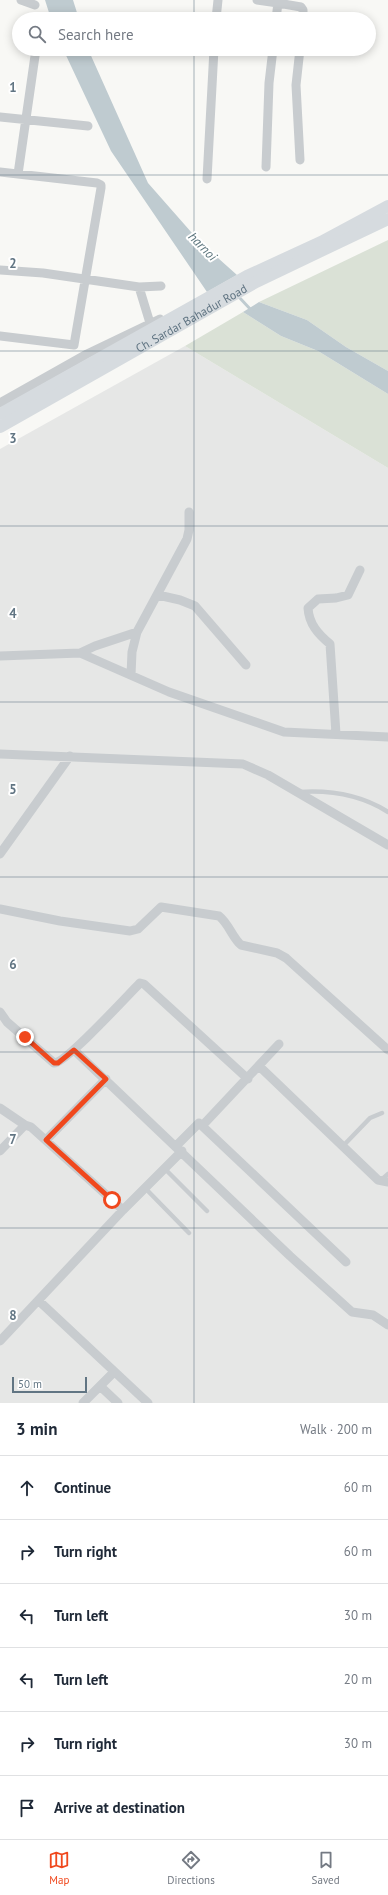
<!DOCTYPE html>
<meta charset="utf-8">
<style>
:root{--surface:#fff;--page:#f2f2f3;--text:#1f2937;--muted:#747a83;--line:#e0e1e3;--accent:#f0481d}
body{margin:0;font-family:"PT Sans",sans-serif;background:var(--page);color:var(--text)}
.scale{position:absolute;left:12px;bottom:10px;width:75px;box-sizing:border-box;padding-left:4px;border:2px solid #617583;border-top:0;font-size:11px;line-height:14px;white-space:nowrap;color:#617583;-webkit-text-stroke:3px #fff;paint-order:stroke}
.stop{position:absolute;width:12px;height:12px;margin:-9px;border:3px solid #f0481d;border-radius:50%;background:#fff}
.stop.end{background:#f0481d;border-color:#fff;box-shadow:0 1px 4px #0008}
.list{margin:0;padding:0;list-style:none}
h2{display:flex;justify-content:space-between;align-items:center;height:52px;margin:0;padding:0 16px;font-size:17px}
h2 small{font-size:13px;font-weight:400;color:var(--muted)}
.list li{display:grid;grid-template-columns:26px 1fr auto;gap:12px;align-items:center;box-sizing:border-box;height:64px;padding:0 16px;border-top:1px solid var(--line)}
.list b{display:block;font-size:15px;white-space:nowrap}
.list em{font-size:13px;font-style:normal;color:var(--muted)}
.icon{flex:none;width:22px;height:22px;fill:none;stroke:currentColor;stroke-width:2;stroke-linecap:round;stroke-linejoin:round}
.map{position:relative;flex:none;width:388px;height:1403px;overflow:hidden}
.search{position:absolute;background:var(--surface);box-shadow:0 2px 10px #0003;left:12px;right:12px;top:12px;height:44px;display:flex;align-items:center;gap:10px;box-sizing:border-box;padding:0 14px;border-radius:22px;color:var(--muted);font-size:15px}
.sheet{height:436px;background:var(--surface)}
nav{display:flex;justify-content:space-around;align-items:center;box-sizing:border-box;height:56px;border-top:1px solid var(--line);background:var(--surface);font-size:11px;color:var(--muted)}
nav a{display:grid;justify-items:center;gap:2px}
nav .on{color:var(--accent)}
.map>svg:first-child{display:block}
.built{fill:#e6e7e6}
.green{fill:#dae1d6}
.water{fill:#bfcbd0}
.lines{fill:none;stroke-linecap:round;stroke-linejoin:round}
.stream{stroke:#bfcbd0;stroke-width:3}
.lane{stroke:#c8cccf;stroke-width:4.5}
.street{stroke:#c8cccf;stroke-width:9}
.secondary{stroke:#d6dbdf;stroke-width:12}
.route{stroke:#f0481d;stroke-width:5}
.grid{fill:none;stroke:#617583;stroke-width:1;stroke-opacity:0.55}
.labels{text-anchor:middle;stroke-width:4;stroke-linejoin:round;paint-order:stroke}
.street-label{font-size:12px;fill:#617583;stroke:#fff}
.water-label{font-size:13px;font-style:italic;fill:#5c757d;stroke:#fff}
.grid-label{font-size:13px;text-anchor:middle;font-weight:bold;fill:#617583;stroke:#fff;stroke-width:4;stroke-linejoin:round;paint-order:stroke}
</style>
<div class="map">
<svg width="388" height="1403" viewBox="0 0 388 1403">
<rect width="100%" height="100%" fill="#f8f8f5"/>
<!-- built -->
<path class="built" d="M185,346L388,468V1403H0V449Z"/>
<!-- green -->
<path class="green" d="M388,240V371L346,347L307,320L259,302Z
M243,312L281,336L318,351L388,394V468L185,346Z"/>
<!-- water -->
<path class="water" d="M45,0H73L79,19H51Z
M63,49H88L148,183L199,241L237,275L207,292L111,151Z
M259,302L307,320L346,347L388,371V394L318,351L281,336L243,312Z"/>
<g class="lines">
<!-- stream -->
<path class="stream" d="M238,296L252,311"/>
<!-- lane -->
<path class="lane" d="M300,792C332,790 361,795 388,812
M343,1146L370,1118L382,1113
M165,1169L207,1211
M380,1181L388,1174
M145,1188L189,1233"/>
<!-- street -->
<path class="street" d="M21,0L35,5
M257,0L278,3L276,19
M278,0V3L301,7L303,10V19
M216,19L218,0
M300,49L296,85L300,160
M0,117L88,126
M266,167L269,83L273,49
M0,172L97,183L101,185V188L74,345L0,336
M18,174L36,49
M207,179L214,49
M0,270L43,273L139,287L161,286
M139,287L150,323
M0,403L87,354L160,319
M158,595L180,600L195,606L246,665
M80,653L95,646L137,632
M0,656L80,653L169,692L284,732L388,737
M131,675L132,652L137,632L187,539L189,530V512
M336,734L330,644C318,634 309,624 308,608L318,599L336,598L348,595L360,570
M0,754L243,764L268,775L388,845
M0,854L70,756
M0,909L60,921L130,931L138,929L161,907L219,916C229,924 232,937 241,945L277,953L286,958L388,1050
M0,1012L7,1022L54,1063C66,1063 127,996 140,983L144,984L248,1079
M74,1050L290,1256L352,1312L373,1315L388,1325
M259,1066L378,1180L388,1182
M0,1108L25,1125
M202,1126L279,1044
M46,1140L106,1079
M176,1146L199,1123L346,1262
M0,1151L25,1125L31,1127L123,1210
M39,1301L148,1403
M0,1341L123,1210L182,1151
M100,1386L118,1403
M83,1403L114,1372"/>
<!-- secondary -->
<g class="secondary">
<path d="M0,414L247,276L321,242L388,206"/>
<path id="s1" d="M0,427L256,282L388,219"/>
</g>
</g>
<g class="lines">
<!-- route -->
<path class="route" d="M25,1037L54,1063H58L74,1050L106,1079L46,1140L112,1200"/>
</g>
<!-- grid -->
<path class="grid" d="M194,0V19M194,49V1403M0,175H388M0,351H388M0,526H388M0,702H388M0,877H388M0,1052H388M0,1228H388"/>
<g class="labels">
<!-- street labels -->
<g class="street-label">
<text dy="4" stroke="none"><textPath href="#s1" startOffset="220">Ch. Sardar Bahadur Road</textPath></text>
</g>
<!-- water labels -->
<g class="water-label">
<text transform="translate(203 246) rotate(45)" y="5">harnoi</text>
</g>
</g>
<g class="grid-label">
<text x="13" y="92">1</text>
<text x="13" y="268">2</text>
<text x="13" y="443">3</text>
<text x="13" y="618">4</text>
<text x="13" y="794">5</text>
<text x="13" y="969">6</text>
<text x="13" y="1144">7</text>
<text x="13" y="1320">8</text>
</g>
</svg>
<div class="scale">50 m</div>
<div class="stop" style="left:112px;top:1200px"></div>
<div class="stop end" style="left:25px;top:1037px"></div>
<div class="search"><svg class="icon" aria-label="search" viewBox="0 0 24 24"><circle cx="10" cy="10" r="6"/><path d="M15 15l6 6"/></svg>Search here</div>
</div>
<section class="sheet">
<h2>3 min<small>Walk · 200 m</small></h2>
<ul class="list">
<li><svg class="icon" aria-label="ahead" viewBox="0 0 24 24"><path d="M12 20V5M6 11l6-6 6 6"/></svg><div><b>Continue</b></div><em>60 m</em></li>
<li><svg class="icon" aria-label="right" viewBox="0 0 24 24"><path d="M7 20v-9h11M14 6l5 5-5 5"/></svg><div><b>Turn right</b></div><em>60 m</em></li>
<li><svg class="icon" aria-label="left" viewBox="0 0 24 24"><path d="M17 20v-9H6M10 6l-5 5 5 5"/></svg><div><b>Turn left</b></div><em>30 m</em></li>
<li><svg class="icon" aria-label="left" viewBox="0 0 24 24"><path d="M17 20v-9H6M10 6l-5 5 5 5"/></svg><div><b>Turn left</b></div><em>20 m</em></li>
<li><svg class="icon" aria-label="right" viewBox="0 0 24 24"><path d="M7 20v-9h11M14 6l5 5-5 5"/></svg><div><b>Turn right</b></div><em>30 m</em></li>
<li><svg class="icon" aria-label="arrive" viewBox="0 0 24 24"><path d="M6 21V4h12l-3 4 3 4H6"/></svg><div><b>Arrive at destination</b></div></li>
</ul>
</section>
<nav>
<a class="on"><svg class="icon" aria-label="map" viewBox="0 0 24 24"><path d="M3 6l6-2 6 2 6-2v14l-6 2-6-2-6 2zM9 4v14M15 6v14"/></svg>Map</a>
<a><svg class="icon" aria-label="directions" viewBox="0 0 24 24"><path d="M12 3l9 9-9 9-9-9zM9 14v-3h6M13 9l2 2-2 2"/></svg>Directions</a>
<a><svg class="icon" aria-label="saved" viewBox="0 0 24 24"><path d="M7 4h10v16l-5-4-5 4z"/></svg>Saved</a>
</nav>
